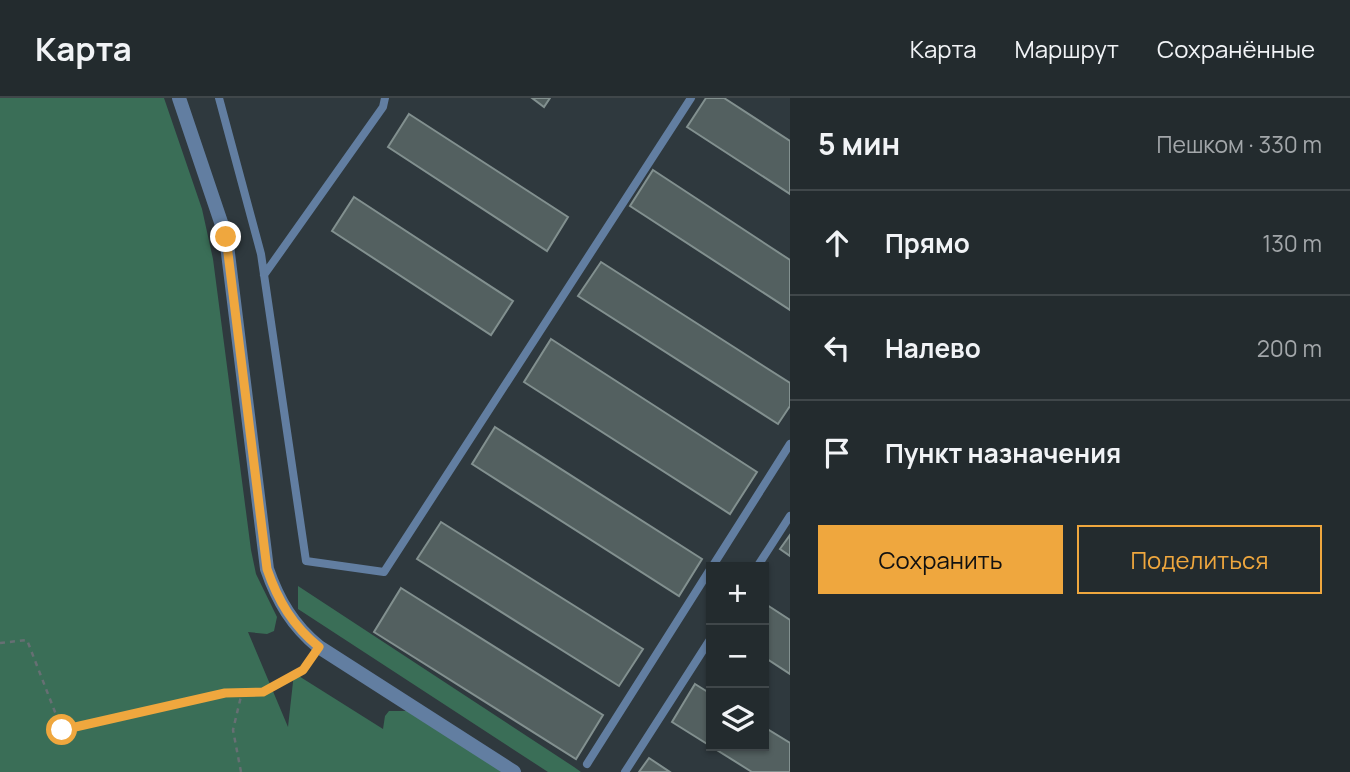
<!DOCTYPE html>
<html lang="ru">
<meta charset="utf-8">
<style>
:root{--surface:#232b2e;--page:#2b3336;--text:#f1f3f6;--muted:#a3a7aa;--line:#40474a;--accent:#efa73e}
body{margin:0;font-family:Manrope,sans-serif;background:var(--page);color:var(--text)}
.controls{position:absolute;right:21px;bottom:21px;display:grid;overflow:hidden;border-radius:0px;box-shadow:0 2px 5px #0004}
.controls button{width:63px;height:63px;display:grid;place-items:center;padding:0;border:0;border-bottom:2px solid var(--line);background:var(--surface);color:var(--text);font:35px sans-serif}
.stop{position:absolute;width:21px;height:21px;margin:-16px;border:5px solid #efa73e;border-radius:50%;background:#fff}
.stop.end{background:#efa73e;border-color:#fff;box-shadow:0 2px 7px #0008}
.list{margin:0;padding:0;list-style:none}
h2{display:flex;justify-content:space-between;align-items:center;height:91px;margin:0;padding:0 28px;font-size:30px}
h2 small{font-size:23px;font-weight:400;color:var(--muted)}
.list li{display:grid;grid-template-columns:46px 1fr auto;gap:21px;align-items:center;box-sizing:border-box;height:105px;padding:0 28px;border-top:2px solid var(--line)}
.list b{display:block;font-size:26px;white-space:nowrap}
.list em{font-size:23px;font-style:normal;color:var(--muted)}
.actions{display:flex;gap:14px;padding:21px 28px}
.actions a{flex:1;padding:16px 0;border:2px solid var(--accent);border-radius:0px;text-align:center;font-size:24px;color:var(--accent)}
.actions .main{background:var(--accent);color:#111}
.icon{flex:none;width:38px;height:38px;fill:none;stroke:currentColor;stroke-width:2;stroke-linecap:round;stroke-linejoin:round}
.map{position:relative;flex:none;width:790px;height:674px;overflow:hidden}
header{display:flex;align-items:center;gap:42px;box-sizing:border-box;height:98px;padding:0 35px;background:var(--surface);border-bottom:2px solid var(--line)}
header strong{font-size:33px}
nav{display:flex;gap:38px;margin-inline-start:auto;font-size:24px}
main{display:flex}
aside{flex:1;background:var(--surface)}
.map>svg:first-child{display:block}
.green{fill:#3a6e57}
.building{fill:#536060;stroke:#82908f;stroke-width:2}
.lines{fill:none;stroke-linecap:round;stroke-linejoin:round}
.path{stroke:#666f73;stroke-width:2.5;stroke-dasharray:5 5;stroke-linecap:butt}
.service{stroke:#627ea1;stroke-width:8}
.tertiary{stroke:#627ea1;stroke-width:14}
.route{stroke:#efa73e;stroke-width:9}
</style>
<header>
<strong>Карта</strong>
<nav><a>Карта</a><a>Маршрут</a><a>Сохранённые</a></nav>
</header>
<main>
<div class="map">
<svg width="790" height="674" viewBox="0 0 790 674">
<rect width="100%" height="100%" fill="#2f393e"/>
<!-- green -->
<path class="green" d="M0,0H164L202,111L213,161L251,452L256,476L277,519L274,533L267,536L248,534L288,629L294,575L383,631L385,618L389,613H407L505,674H0Z
M298,488L574,669L581,674H548L298,511Z"/>
<!-- building -->
<path class="building" d="M532,0H550L544,9Z
M706,0H724L790,43V96L687,29Z
M409,16L568,119L547,153L388,49Z
M653,72L790,162V212L630,108Z
M354,99L513,203L491,237L332,133Z
M601,164L790,285V308L778,326L578,198Z
M551,241L757,374L730,416L524,284Z
M495,329L702,461L679,498L472,366Z
M441,424L643,551L619,588L417,461Z
M790,437V458L780,451Z
M401,490L603,617L576,661L374,534Z
M764,505L790,522V576L764,559Z
M695,586L711,596V648H764V629L790,645V674H752L672,624Z
M649,660L670,674H639Z"/>
<g class="lines">
<!-- path -->
<path class="path" d="M0,545L27,542L62,632L225,595L263,594L303,572L311,560
M241,674L233,632L242,594"/>
<!-- service -->
<path class="service" d="M219,0L261,156L306,463L384,474L691,0
M264,177L383,9L385,0
M712,469L790,346
M757,469L790,418
M587,666L711,470
M625,674L711,540"/>
<!-- tertiary -->
<path class="tertiary" d="M179,0L226,139L267,471C278,503 293,528 319,549L514,674"/>
</g>
<g class="lines">
<!-- route -->
<path class="route" d="M62,632L225,595L263,594L303,572L319,549C293,528 278,503 267,471L226,139"/>
</g>
</svg>
<div class="controls">
<button>+</button>
<button>−</button>
<button><svg class="icon" aria-label="layers" viewBox="0 0 24 24"><path d="M12 4l9 5-9 5-9-5zM3 14l9 5 9-5"/></svg></button>
</div>
<div class="stop" style="left:62px;top:632px"></div>
<div class="stop end" style="left:226px;top:139px"></div>
</div>
<aside>
<h2>5 мин<small>Пешком · 330 m</small></h2>
<ul class="list">
<li><svg class="icon" aria-label="ahead" viewBox="0 0 24 24"><path d="M12 20V5M6 11l6-6 6 6"/></svg><div><b>Прямо</b></div><em>130 m</em></li>
<li><svg class="icon" aria-label="left" viewBox="0 0 24 24"><path d="M17 20v-9H6M10 6l-5 5 5 5"/></svg><div><b>Налево</b></div><em>200 m</em></li>
<li><svg class="icon" aria-label="arrive" viewBox="0 0 24 24"><path d="M6 21V4h12l-3 4 3 4H6"/></svg><div><b>Пункт назначения</b></div></li>
</ul>
<div class="actions"><a class="main">Сохранить</a><a>Поделиться</a></div>
</aside>
</main>
